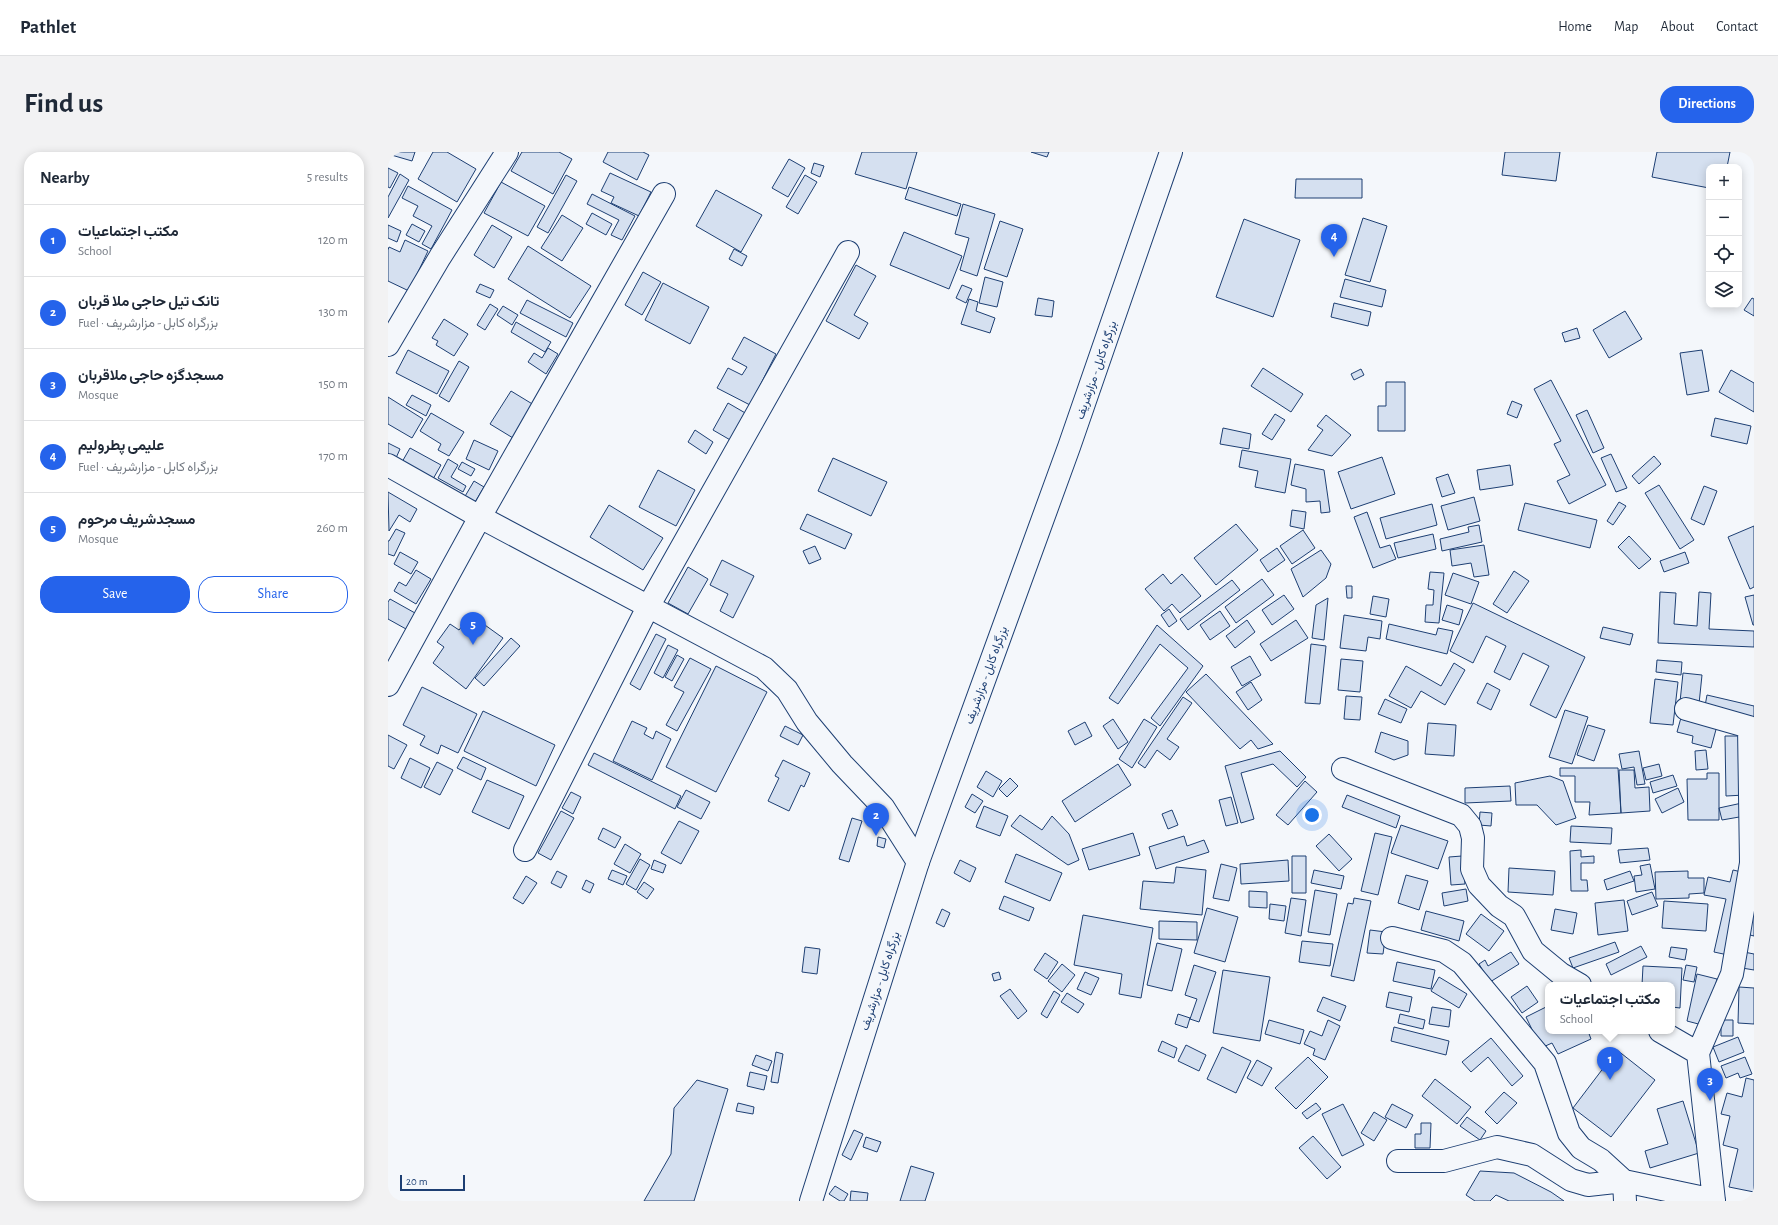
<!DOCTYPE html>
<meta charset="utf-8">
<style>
:root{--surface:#fff;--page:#f2f2f3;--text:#1f2937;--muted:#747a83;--line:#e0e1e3;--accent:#2563eb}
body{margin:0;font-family:"Alegreya Sans",Vazirmatn,sans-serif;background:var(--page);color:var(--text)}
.controls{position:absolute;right:12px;top:12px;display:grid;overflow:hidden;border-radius:8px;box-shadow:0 2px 10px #0003}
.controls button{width:36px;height:36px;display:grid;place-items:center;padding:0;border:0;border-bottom:1px solid var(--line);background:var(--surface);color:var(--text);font:20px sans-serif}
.scale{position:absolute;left:12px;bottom:10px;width:65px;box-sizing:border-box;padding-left:4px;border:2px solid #1d3f73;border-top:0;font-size:11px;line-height:14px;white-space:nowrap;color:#1d3f73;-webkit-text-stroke:3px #f4f7fb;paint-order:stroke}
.you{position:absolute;left:924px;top:663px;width:14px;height:14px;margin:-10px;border:3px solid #fff;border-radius:50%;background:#1a73e8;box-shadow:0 0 0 6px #1a73e833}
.badge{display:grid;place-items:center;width:26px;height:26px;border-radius:50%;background:var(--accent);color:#fff;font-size:13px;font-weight:700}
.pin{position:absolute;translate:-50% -33px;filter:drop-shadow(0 1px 2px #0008)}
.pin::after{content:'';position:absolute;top:21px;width:14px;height:12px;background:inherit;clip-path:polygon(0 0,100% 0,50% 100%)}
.popup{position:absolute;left:1157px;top:830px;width:130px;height:52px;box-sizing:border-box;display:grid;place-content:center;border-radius:8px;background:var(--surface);filter:drop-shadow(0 1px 3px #0005);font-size:13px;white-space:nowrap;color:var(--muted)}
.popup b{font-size:15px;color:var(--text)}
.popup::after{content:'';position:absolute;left:50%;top:100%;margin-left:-8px;border:8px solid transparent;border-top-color:var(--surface)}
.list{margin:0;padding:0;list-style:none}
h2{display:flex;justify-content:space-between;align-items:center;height:52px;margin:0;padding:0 16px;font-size:17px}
h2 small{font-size:13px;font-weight:400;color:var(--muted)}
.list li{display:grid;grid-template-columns:26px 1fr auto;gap:12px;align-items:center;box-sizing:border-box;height:72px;padding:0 16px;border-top:1px solid var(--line)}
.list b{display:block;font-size:15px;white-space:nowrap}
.list p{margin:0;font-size:13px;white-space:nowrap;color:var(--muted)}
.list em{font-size:13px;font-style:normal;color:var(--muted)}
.actions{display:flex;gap:8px;padding:12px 16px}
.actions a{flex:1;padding:9px 0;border:1px solid var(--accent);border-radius:16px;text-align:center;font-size:14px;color:var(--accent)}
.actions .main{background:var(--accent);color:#fff}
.icon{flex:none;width:22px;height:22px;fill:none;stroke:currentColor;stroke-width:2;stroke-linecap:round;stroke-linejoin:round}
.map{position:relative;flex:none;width:1366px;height:1049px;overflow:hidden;border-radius:16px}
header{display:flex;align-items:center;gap:24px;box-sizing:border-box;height:56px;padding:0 20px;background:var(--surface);border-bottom:1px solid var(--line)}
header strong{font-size:19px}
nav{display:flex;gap:22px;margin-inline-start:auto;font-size:14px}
.intro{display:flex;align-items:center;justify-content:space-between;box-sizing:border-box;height:96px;padding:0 24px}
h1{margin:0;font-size:28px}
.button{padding:10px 18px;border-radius:16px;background:var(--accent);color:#fff;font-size:14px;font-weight:700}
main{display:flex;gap:24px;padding:0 24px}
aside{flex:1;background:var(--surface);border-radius:16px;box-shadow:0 2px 10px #0003}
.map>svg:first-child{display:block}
.building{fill:#d5e0f0;stroke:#1d3f73}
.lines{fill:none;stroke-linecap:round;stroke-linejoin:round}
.minor-casing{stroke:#1d3f73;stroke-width:24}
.highway-casing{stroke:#1d3f73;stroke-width:24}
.minor{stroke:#f4f7fb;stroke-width:22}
.highway{stroke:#f4f7fb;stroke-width:22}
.labels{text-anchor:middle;stroke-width:3;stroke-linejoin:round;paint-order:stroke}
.street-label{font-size:12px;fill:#1d3f73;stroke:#f4f7fb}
</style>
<header>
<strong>Pathlet</strong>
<nav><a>Home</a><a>Map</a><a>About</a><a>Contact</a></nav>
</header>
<div class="intro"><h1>Find us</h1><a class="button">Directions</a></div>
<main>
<aside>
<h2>Nearby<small>5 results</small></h2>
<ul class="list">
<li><span class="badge">1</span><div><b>مکتب اجتماعیات</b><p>School</p></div><em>120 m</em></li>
<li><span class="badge">2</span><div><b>تانک تیل حاجی ملا قربان</b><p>Fuel · بزرگراه کابل - مزارشریف</p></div><em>130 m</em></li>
<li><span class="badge">3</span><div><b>مسجدگزه حاجی ملاقربان</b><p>Mosque</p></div><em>150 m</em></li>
<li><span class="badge">4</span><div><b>علیمی پطرولیم</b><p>Fuel · بزرگراه کابل - مزارشریف</p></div><em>170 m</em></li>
<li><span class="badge">5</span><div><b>مسجدشریف مرحوم</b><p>Mosque</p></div><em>260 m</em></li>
</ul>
<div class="actions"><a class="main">Save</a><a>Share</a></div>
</aside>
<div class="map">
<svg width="1366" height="1049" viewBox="0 0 1366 1049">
<rect width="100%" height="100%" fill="#f4f7fb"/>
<!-- building -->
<path class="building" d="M0,0H27L24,9L0,2Z
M45,0H59L88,17L69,50L30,27Z
M134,0H171L184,7L165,42L123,19Z
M220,0H255L261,3L249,28L215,10Z
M474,0H529L518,37L467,22Z
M643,0H661L659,5Z
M1117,0H1172L1168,29L1114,23Z
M1269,0H1342L1339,15H1321V36L1264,25Z
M401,7L417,16L400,45L384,36Z
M426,11L436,14L432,25L423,21Z
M0,16L10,21L2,36L0,35Z
M222,21L263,40L251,64L223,51L226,45L213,39Z
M12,22L21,28L0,66V45Z
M178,23L189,29L160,81L149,75Z
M417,23L429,30L410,62L398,55Z
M908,27H974V46H907Z
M113,30L157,54L140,84L96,61Z
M20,34L64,58L43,97L34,92L44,74L25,64L30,54L14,46Z
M521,35L573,52L569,64L517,47Z
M328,38L374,63L353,100L308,74Z
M204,42L247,64L234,88L223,83L231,68L199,52Z
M575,52L607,62L589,124L572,118L581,86L567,82Z
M204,61L224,72L218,83L198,72Z
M174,63L195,76L174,109L153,96Z
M975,66L999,74L982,130L957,123Z
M856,67L912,88L885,165L828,145Z
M612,69L635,77L619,125L596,117Z
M24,72L37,79L31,90L18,83Z
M0,73L13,79L9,90L0,86Z
M104,73L124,85L106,116L86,103Z
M516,80L574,104L561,137L502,113Z
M17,88L40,99L21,139L0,129V98L1,95L12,100Z
M140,94L203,134L182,166L120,127Z
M346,97L359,104L354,114L341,107Z
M468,113L488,124L466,163L480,171L471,187L438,169Z
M255,120L273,130L254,163L237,153Z
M597,125L615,130L609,155L591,151Z
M957,127L998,138L994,155L952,145Z
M275,131L321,155L302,192L257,168Z
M92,132L106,138L102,146L88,140Z
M574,133L584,137L578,151L568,146Z
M650,146L666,149L664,165L647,163Z
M1364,146L1366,147V164L1356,158Z
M581,147L590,150L588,159L607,166L602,181L573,172Z
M139,148L185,171L178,185L132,161Z
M946,151L983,160L980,174L943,165Z
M102,152L110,157L97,178L89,173Z
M115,154L130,163L124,173L109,163Z
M1237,159L1254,187L1221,206L1205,178Z
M56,167L80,182L66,204L48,193L50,189L44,186Z
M128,170L163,190L157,200L123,180Z
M1189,176L1192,186L1177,190L1174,181Z
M356,185L388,202L362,253L329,236L340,216L354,223L359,215L344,207Z
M160,196L170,202L158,222L140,210L146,201L154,206Z
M20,198L61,219L49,242L8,221Z
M1314,198L1321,239L1299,243L1292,201Z
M71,209L81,215L61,250L51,244Z
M875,216L915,242L903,260L863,234Z
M973,217L976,223L966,228L963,222Z
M1343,218L1366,231V260L1331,240Z
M1163,228L1218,333L1181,352L1169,329L1182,323L1166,292L1173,289L1146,237Z
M998,230H1017V279H990V254H998Z
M123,239L146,253L125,286L102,272Z
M24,243L43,253L38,264L18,253Z
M0,245L35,267L24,286L0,272Z
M1124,249L1134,253L1129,266L1119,262Z
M340,251L359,262L344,289L325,278Z
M1199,258L1216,296L1205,301L1188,263Z
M43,261L76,280L61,304L50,298L53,292L32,279Z
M887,262L897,268L884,288L874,282Z
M938,263L963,283L944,304L920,298L935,278L929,274Z
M1327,266L1363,274L1359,292L1323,284Z
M835,276L863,282L861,297L832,292Z
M307,278L325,290L318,302L300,290Z
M86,288L110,299L101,318L78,307Z
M0,291L12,297L8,306L0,302Z
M22,296L53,313L45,327L14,310Z
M854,298L903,307L897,341L867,335L870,319L851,315Z
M1223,302L1239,336L1228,340L1213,306Z
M1266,304L1273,312L1251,332L1244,324Z
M994,305L1007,342L963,357L950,320Z
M445,306L499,330L483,364L430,339Z
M60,307L70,313L63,325L78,334L75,340L50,326Z
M74,310L87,317L83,324L70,317Z
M907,312L936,318L942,360L933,361L932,349L918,350V337L903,333Z
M1122,313L1125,333L1092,338L1089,318Z
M270,318L307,338L288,374L251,355Z
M1060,322L1067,341L1054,345L1048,326Z
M86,329L96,335L86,352L76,346Z
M1271,333L1306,388L1292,397L1257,341Z
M1316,334L1329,339L1316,373L1303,367Z
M0,340L29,357L22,370L11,363L1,379Z
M1086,345L1092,369L1060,378L1053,354Z
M1231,350L1238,354L1225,373L1219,369Z
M1137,351L1209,368L1202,396L1130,378Z
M1044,352L1049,373L998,387L992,366Z
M221,353L275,386L255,418L202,385Z
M904,358L918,360L916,377L902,374Z
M979,360L992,396L1002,393L1008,407L985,416L966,365Z
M419,362L464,382L457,397L412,377Z
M848,372L870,398L828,433L806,406Z
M1091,373L1094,390L1054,399L1052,387L1081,380L1080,375Z
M1366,374V435L1362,437L1340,385Z
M8,377L17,381L6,404L0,402V389H1Z
M915,378L927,396L904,412L892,394Z
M1045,382L1048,397L1010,406L1006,391Z
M1241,384L1263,407L1251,417L1230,395Z
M1096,393L1101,423L1086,425L1083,411L1064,414L1062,398Z
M427,394L433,407L421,412L415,399Z
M889,396L897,408L880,420L872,408Z
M933,398L943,412L938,426L915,445L903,417Z
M12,400L30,410L23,422L6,412Z
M1297,400L1301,411L1276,420L1272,409Z
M334,408L366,424L345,466L332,459L340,442L322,433Z
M300,415L320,427L300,462L280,451Z
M28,418L43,427L28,452L6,439L11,430L18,434Z
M1126,419L1141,429L1119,461L1105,452Z
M1042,420L1056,421L1051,471L1037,470L1038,453H1045L1046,438L1040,437Z
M1065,421L1091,430L1083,452L1057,443Z
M775,422L783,432L794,422L813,444L792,461L784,452L776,459L757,437Z
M874,427L886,443L848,471L837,455Z
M844,428L852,438L800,478L792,467Z
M958,434H964V446H959Z
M1272,440L1288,441L1286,472L1309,474L1311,440L1323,441L1321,477L1366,479V495L1270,491Z
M896,443L906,457L884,473L874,458Z
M1366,443V473H1365L1357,445Z
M985,444L1001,447L998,465L982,462Z
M940,446L936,488L924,486L928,453Z
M2,447L27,461L18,477L0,467V450Z
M1085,451L1197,505L1168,566L1142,553L1161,514L1135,501L1122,528L1106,520L1118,494L1098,484L1085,511L1062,499Z
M1059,453L1075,458L1071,473L1054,468Z
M781,457L789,469L781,475L773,463Z
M832,459L842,474L822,488L812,473Z
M83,463L115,486L78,537L45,511L56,495L49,490L62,472L71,478Z
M956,463L994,469L992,487L980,485L978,499L952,496Z
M859,468L867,480L847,496L838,484Z
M908,468L920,486L883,509L872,492Z
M1001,472L1048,483L1050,476L1065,479L1059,502L998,487Z
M769,473L815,514L772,574L763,566L800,516L772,492L730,552L721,546Z
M1215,475L1245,482L1242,493L1212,486Z
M268,482L278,487L252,538L242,532Z
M123,486L132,494L96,534L87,526Z
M923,492L938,494L932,552L917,551Z
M280,493L290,498L275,526L266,521Z
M289,503L296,507L284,529L277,525Z
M862,504L873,523L854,534L843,515Z
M302,506L323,517L289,579L278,573L296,540L286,535Z
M953,507L975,509L972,540L950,538Z
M1269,508L1294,510L1293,523L1268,520Z
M1066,511L1077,518L1057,553L1033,539L1023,556L1001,544L1018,514L1053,534Z
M328,514L379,540L328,640L278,615Z
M1295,521L1314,523L1311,552L1292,550Z
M818,522L885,592L870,597L863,588L852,597L798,540Z
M1267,527L1290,530L1285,573L1262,571Z
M863,530L874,548L860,558L848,540Z
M1099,531L1112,538L1103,558L1089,551Z
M34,535L89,562L70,601L53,593L50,602L32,593L37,584L15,573Z
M1319,543L1366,554V565L1317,554Z
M958,544L974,545L972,568L956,567Z
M795,545L804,551L779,587L791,595L782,608L769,598L757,616L750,611Z
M997,547L1019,557L1013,571L990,562Z
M1177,558L1200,565L1184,612L1161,605Z
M95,559L167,593L148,634L76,599Z
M1294,562L1330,570L1323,596L1304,591L1305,584L1289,580Z
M725,567L740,590L730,597L715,574Z
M756,567L769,575L744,616L731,607Z
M244,569L259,576L256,582L265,587L268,579L283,587L264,628L225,609Z
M697,570L704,584L687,593L680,579Z
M1040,571L1068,573L1066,604L1037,602Z
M1200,573L1217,578L1206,609L1189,603Z
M397,574L415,583L410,593L392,584Z
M993,580L1020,589V603L1006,608L987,600Z
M0,583L19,593L6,617L0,614Z
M1337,584H1355L1357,643L1338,644Z
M1318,598L1320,617L1308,618L1307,599Z
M892,599L918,625L909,635L885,612L853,621L866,667L853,671L837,614Z
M1251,599L1257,632L1249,633L1246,615L1234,617L1231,602Z
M206,601L293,644L287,657L200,613Z
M75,605L98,616L93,628L69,616Z
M22,606L42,616L33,636L13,626Z
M395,608L422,621L416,635L413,633L401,659L380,649L391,626L387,624Z
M49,610L65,618L52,643L36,635Z
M730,612L743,633L687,670L674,649Z
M1271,612L1274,624L1258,628L1255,616Z
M1172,616H1230L1233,661L1201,663L1202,650H1187V624H1172Z
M1231,618H1246L1247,636L1261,635L1262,659L1233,661Z
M598,619L614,629L605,645L589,635Z
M1319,621H1331V668H1300L1299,627H1319Z
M1285,623L1289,634L1265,641L1262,630Z
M1162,624L1175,629L1188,666L1168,673L1149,653H1128L1127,631Z
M622,626L630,634L619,645L611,637Z
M99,628L136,644L121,677L84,660Z
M917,629L929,640L900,673L888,663Z
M1122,634L1123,649L1077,651V636Z
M1290,636L1296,650L1274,661L1267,647Z
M298,638L322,650L313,667L289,655Z
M183,640L193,645L185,662L174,656Z
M584,642L595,649L587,661L577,655Z
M959,643L1012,664L1008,676L954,655Z
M843,645L850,671L838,674L831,648Z
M1354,651L1357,664L1334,668L1331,656Z
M596,654L620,664L612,684L588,675Z
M784,658L790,673L780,677L774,662Z
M173,659L186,666L163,708L150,701Z
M1092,660L1104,661L1103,674L1091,673Z
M632,663L654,678L664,664L681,682L691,708L680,713L623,674Z
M464,666L474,669L461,710L451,707Z
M291,669L311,679L293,712L273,701Z
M1013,673L1060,689L1050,717L1003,701Z
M1183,674L1224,676L1223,692L1182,690Z
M215,676L233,685L227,696L210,687Z
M745,681L752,703L701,718L694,697Z
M987,681L1004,685L990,743L973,739Z
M941,682L964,707L951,719L928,694Z
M796,684L799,694L816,688L821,700L768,717L761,695Z
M490,685L498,687L496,696L489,694Z
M237,692L253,702L242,721L226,712Z
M1260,696L1262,708L1232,711L1230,698Z
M1193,698V705L1206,704V711H1193V728H1199L1200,739H1183L1182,699Z
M628,702L674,721L662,749L617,730Z
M904,704H918V741H904Z
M1074,704L1077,732L1063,733L1061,705Z
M252,707L262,713L248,738L238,732Z
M266,708L278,713L275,721L263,717Z
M572,708L588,716L582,730L566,721Z
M900,708L901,729L853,732L852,712Z
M833,712L849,716L841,749L825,746Z
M1262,712L1267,737L1248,740L1246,724L1254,723L1252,714Z
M788,715L818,718L814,763L752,757L755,729L786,731Z
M1121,716L1167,719L1165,743L1120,740Z
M224,718L239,724L235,733L220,727Z
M926,718L956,724L953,737L923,731Z
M1345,718L1358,721L1340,803L1326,800L1338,747L1316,743L1320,725L1342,730Z
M169,719L179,724L173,736L163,731Z
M1242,719L1246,729L1219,738L1216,728Z
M1300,719V726H1316V741L1301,742V746L1268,747L1267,720Z
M1018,723L1040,729L1031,758L1010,751Z
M138,724L149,731L135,752L125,746Z
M198,728L206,732L202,741L194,737Z
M256,730L266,737L259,747L249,740Z
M1078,737L1080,749L1056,754L1054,741Z
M927,738L949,742L942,783L920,780Z
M861,739L879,740V756L861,755Z
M1264,740L1270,754L1244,763L1239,749Z
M616,744L646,756L641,769L611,757Z
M903,746L918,748L913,784L897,781Z
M966,746L983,749L966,829L943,824L960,751L965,752Z
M1236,748L1240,779L1210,783L1207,751Z
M1276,749L1320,752L1318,779L1274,776Z
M1366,751V784L1358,782Z
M882,752L898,754L896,769L881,767Z
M819,756L850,765L837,810L806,801Z
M554,757L562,761L556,775L548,771Z
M1167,757L1189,761L1185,782L1163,778Z
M1038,759L1076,769L1071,789L1033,778Z
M1093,762L1116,779L1101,799L1078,782Z
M695,763L765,776L753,846L731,842L734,822L686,813Z
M771,769L809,770V788L771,787Z
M982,778L998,780L995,802L979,801Z
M914,789L945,792L942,814L911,810Z
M1227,790L1231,800L1185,816L1181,806Z
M769,791L794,797L784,839L759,833Z
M1253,794L1259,805L1223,823L1218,812Z
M417,795L432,797L429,822L414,820Z
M1283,795L1299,797L1297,808L1281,805Z
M1123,800L1131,812L1102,830L1091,812L1097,808L1100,814Z
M1356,800L1366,802V818L1354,816Z
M657,801L670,810L659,827L646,818Z
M1009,810L1047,818L1043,837L1005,829Z
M674,812L687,823L674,840L660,829Z
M806,813L828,820L811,870L802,867L809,847L797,843Z
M1298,813L1309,815L1306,830L1295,828Z
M1255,814L1294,816L1292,856L1284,855V833H1254Z
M835,818L882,825L872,889L825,881Z
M611,820L613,827L606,829L604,822Z
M697,820L711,826L703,843L689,837Z
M1309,822L1329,827L1318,874L1299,869Z
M1051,825L1079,842L1071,856L1043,839Z
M1139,834L1150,850L1134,861L1123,845Z
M1351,835L1366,836V872L1350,871Z
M622,837L639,859L630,867L612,844Z
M666,839L672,843L659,866L653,862Z
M1001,840L1024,845L1021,860L998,855Z
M679,841L696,852L690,861L673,850Z
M935,845L958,854L952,869L929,859Z
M1160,854V879H1200L1203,887L1170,902L1164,891L1153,896L1138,865Z
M1044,855L1063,858L1061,875L1041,872Z
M790,862L802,866L799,876L787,872Z
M1012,862L1037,868L1035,877L1010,871Z
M881,868L916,878L912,892L877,882Z
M940,868L952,874L937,908L925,903L927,897L916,892L922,879L934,884Z
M1333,868H1345V884H1333Z
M1006,875L1061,889L1058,903L1003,889Z
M1350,885L1356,900L1331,910L1325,895Z
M1103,886L1135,924L1124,934L1100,905L1083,920L1074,910Z
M774,889L789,896L786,906L770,899Z
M798,893L818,903L811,919L790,909Z
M834,895L863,909L848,941L819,927Z
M1229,898L1267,928L1223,985L1185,956Z
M388,900L395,902L390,931L383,930Z
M368,903L384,909L380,919L364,913Z
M920,905L940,925L908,957L887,936Z
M1357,905L1364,922L1352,926L1350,921L1338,926L1333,914Z
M869,908L884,916L874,934L859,926Z
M362,920L379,924L376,938L359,934Z
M1358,926L1366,928V1040L1341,1035L1350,997L1335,993L1342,964L1333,962L1339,941L1354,945Z
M1047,927L1083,955L1069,972L1034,944Z
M309,928L340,937L306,1049H256L283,1002L286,956Z
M1116,940L1129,951L1109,972L1097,960Z
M1295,949L1311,1001L1262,1016L1257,999L1280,992L1269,957Z
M350,951L366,955L365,962L348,959Z
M928,951L933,957L919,967L914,961Z
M955,952L976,993L954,1004L934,962Z
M1004,952L1025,963L1018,976L997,965Z
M986,960L999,968L986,989L973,981Z
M1079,965L1098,979L1092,988L1072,974Z
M1033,971H1043L1042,996H1027V982H1033Z
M466,978L475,982L463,1008L454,1003Z
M925,984L953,1015L939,1027L911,996Z
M478,985L493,990L489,1000L475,995Z
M523,1014L546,1021L537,1049H512Z
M1092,1019L1126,1021L1163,1040L1176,1049H1121L1108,1043L1102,1049H1087L1078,1043Z
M447,1034L460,1042L456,1049H452L441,1042Z
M463,1039L480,1041L479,1049H462Z"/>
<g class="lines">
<!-- minor casing -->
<g class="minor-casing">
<path id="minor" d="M0,193L52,105L119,0
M0,313L92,365L376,516L399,538L419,570L454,612L495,655L530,710
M0,533L92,365L276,42
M1298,557L1361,575L1363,711L1344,822L1310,901L1326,1049
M955,617L1073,663L1082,674L1085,686L1084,717L1091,733L1111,754L1126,764L1145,799L1173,822L1192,833
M137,698L260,455L460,100
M1004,786L1056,799L1074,811L1157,911L1181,981L1193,996L1213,1008L1236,1029
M1272,879L1310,901
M1010,1009H1056L1109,995L1144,1003L1183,1028L1200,1033L1236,1029
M1237,1049L1236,1029L1326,1048"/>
</g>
<!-- highway casing -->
<g class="highway-casing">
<path id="highway" d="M423,1049L530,710L681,295L783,0"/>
</g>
<!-- minor -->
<use href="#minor" class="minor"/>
<!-- highway -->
<use href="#highway" class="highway"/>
</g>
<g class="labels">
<!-- street labels -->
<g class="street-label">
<text transform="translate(708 218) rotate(-71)" y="4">بزرگراه کابل - مزارشریف</text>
<text transform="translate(598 523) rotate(-70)" y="4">بزرگراه کابل - مزارشریف</text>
<text transform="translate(492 829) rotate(-72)" y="4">بزرگراه کابل - مزارشریف</text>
</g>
</g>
</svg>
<div class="controls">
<button>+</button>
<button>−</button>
<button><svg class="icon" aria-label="locate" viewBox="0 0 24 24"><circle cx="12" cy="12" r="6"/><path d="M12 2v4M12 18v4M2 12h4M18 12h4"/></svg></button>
<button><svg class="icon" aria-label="layers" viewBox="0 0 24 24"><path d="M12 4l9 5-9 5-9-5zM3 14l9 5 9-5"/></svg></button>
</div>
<div class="scale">20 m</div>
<div class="you"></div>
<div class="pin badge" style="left:1222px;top:928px">1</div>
<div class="popup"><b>مکتب اجتماعیات</b>School</div>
<div class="pin badge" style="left:488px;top:684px">2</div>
<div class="pin badge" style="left:1322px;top:949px">3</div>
<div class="pin badge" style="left:946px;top:105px">4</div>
<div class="pin badge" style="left:85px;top:493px">5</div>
</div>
</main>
